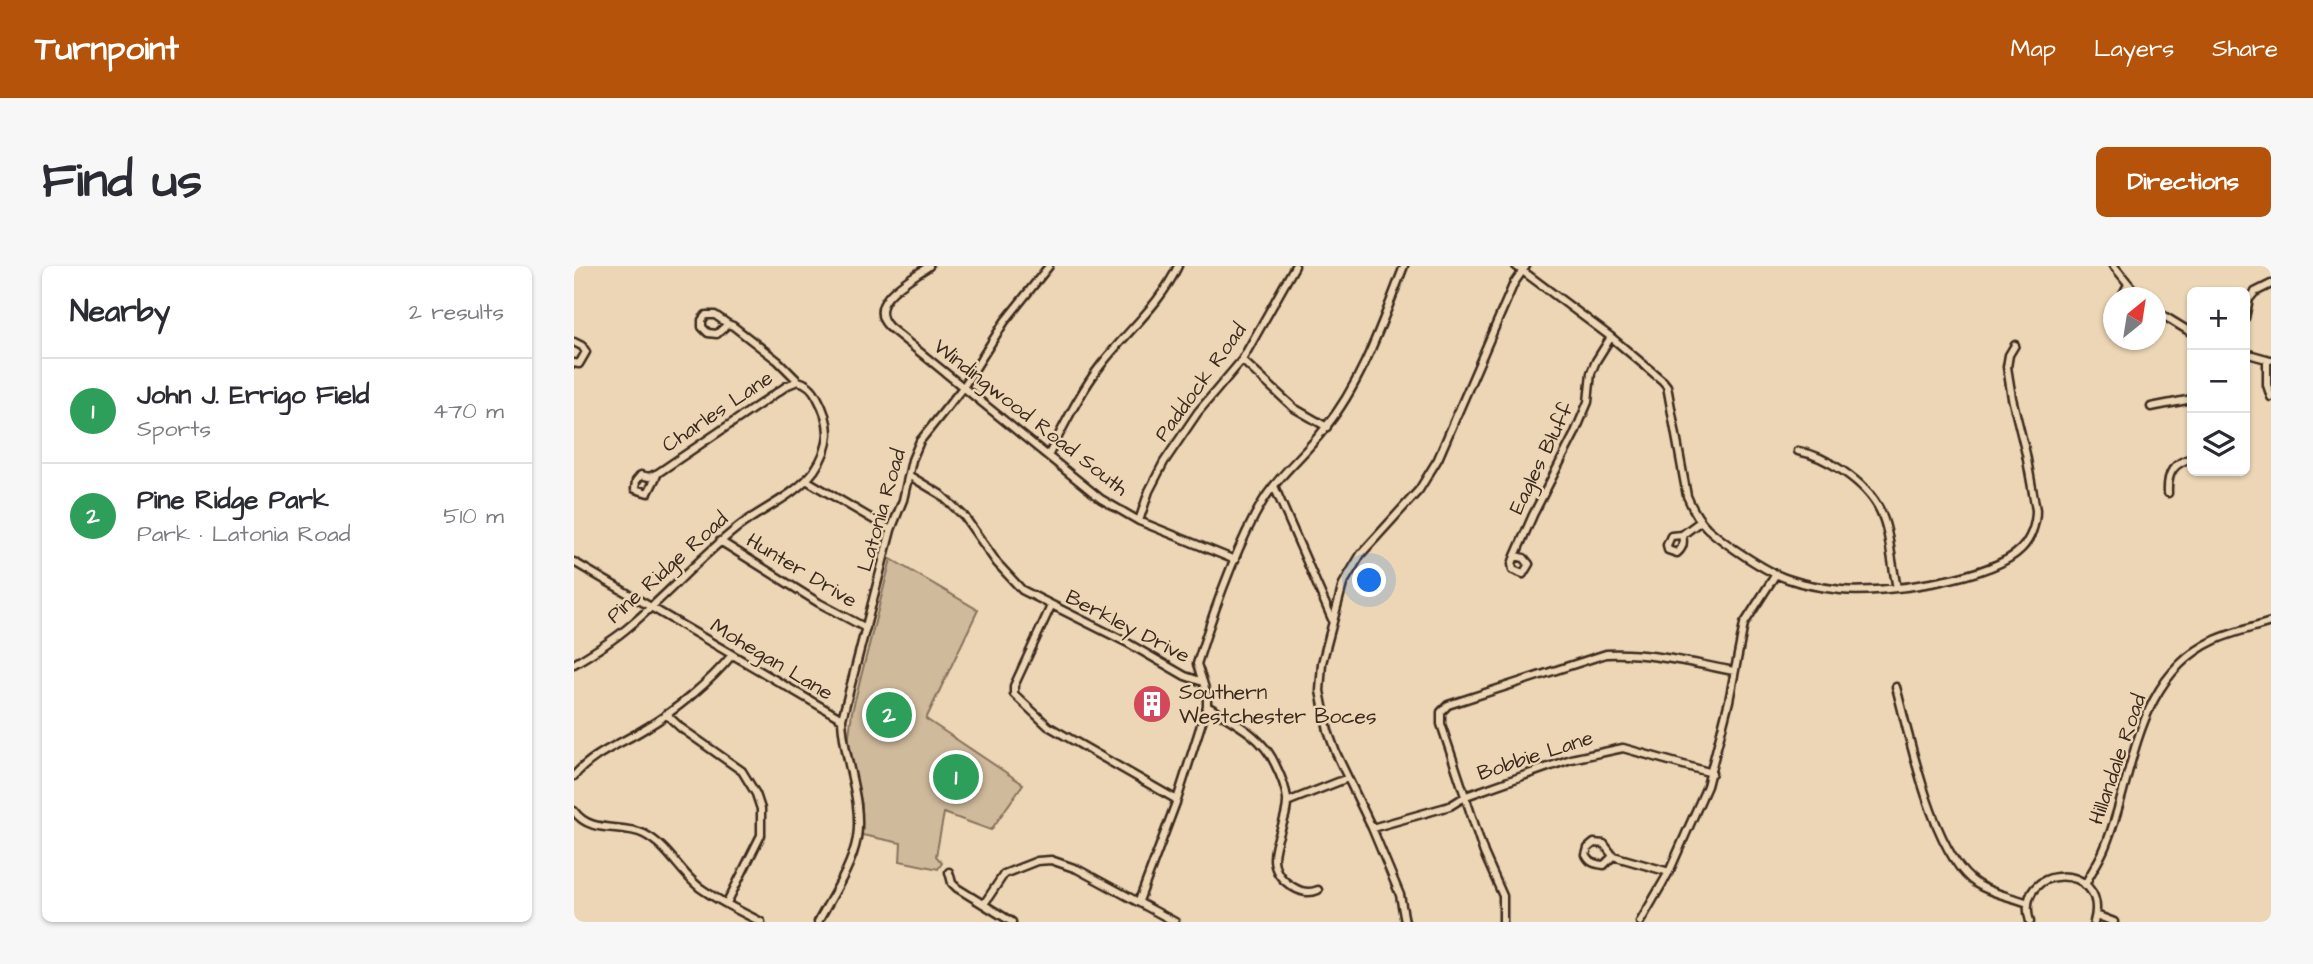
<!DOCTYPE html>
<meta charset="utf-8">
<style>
:root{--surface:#fff;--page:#f7f7f7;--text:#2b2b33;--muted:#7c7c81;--line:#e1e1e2;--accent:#b45309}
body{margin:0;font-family:"Architects Daughter",sans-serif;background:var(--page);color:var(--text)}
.controls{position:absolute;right:21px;top:21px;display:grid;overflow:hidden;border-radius:10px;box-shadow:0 2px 5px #0004}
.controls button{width:63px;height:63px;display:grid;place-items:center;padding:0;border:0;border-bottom:2px solid var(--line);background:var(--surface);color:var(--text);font:35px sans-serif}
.compass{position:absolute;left:1529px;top:21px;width:63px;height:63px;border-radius:50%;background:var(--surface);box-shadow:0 2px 5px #0004;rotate:30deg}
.you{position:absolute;left:796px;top:315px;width:24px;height:24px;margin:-18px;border:5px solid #fff;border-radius:50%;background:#1a73e8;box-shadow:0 0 0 10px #1a73e833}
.badge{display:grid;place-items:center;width:46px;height:46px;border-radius:50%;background:var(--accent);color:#fff;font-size:23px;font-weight:700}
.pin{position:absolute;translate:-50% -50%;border:4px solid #fff;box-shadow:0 2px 7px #0006}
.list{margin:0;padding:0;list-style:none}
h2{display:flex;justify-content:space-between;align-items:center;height:91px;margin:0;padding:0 28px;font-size:30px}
h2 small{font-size:23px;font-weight:400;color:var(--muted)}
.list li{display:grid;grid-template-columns:46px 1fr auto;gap:21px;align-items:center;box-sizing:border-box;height:105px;padding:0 28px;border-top:2px solid var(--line)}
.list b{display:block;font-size:26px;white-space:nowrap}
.list p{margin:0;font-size:23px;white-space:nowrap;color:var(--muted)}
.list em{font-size:23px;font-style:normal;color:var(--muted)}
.icon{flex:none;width:38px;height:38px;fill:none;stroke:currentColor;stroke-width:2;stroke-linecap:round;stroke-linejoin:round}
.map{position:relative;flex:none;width:1697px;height:656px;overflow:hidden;border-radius:10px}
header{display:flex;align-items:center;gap:42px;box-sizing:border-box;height:98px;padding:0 35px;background:var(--accent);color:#fff}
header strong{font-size:33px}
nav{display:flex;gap:38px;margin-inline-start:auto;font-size:24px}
.intro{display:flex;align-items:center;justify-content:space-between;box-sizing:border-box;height:168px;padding:0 42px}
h1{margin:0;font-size:49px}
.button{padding:18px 32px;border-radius:10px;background:var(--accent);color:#fff;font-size:24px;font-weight:700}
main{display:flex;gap:42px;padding:0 42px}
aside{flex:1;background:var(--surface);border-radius:10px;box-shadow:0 2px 5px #0004}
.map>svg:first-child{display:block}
.park{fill:#d0ba9c;stroke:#86725d;stroke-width:2}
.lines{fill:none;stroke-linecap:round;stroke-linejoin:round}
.minor-casing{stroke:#3b2a1e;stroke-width:11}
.minor{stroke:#ecd6b5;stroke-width:6}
.labels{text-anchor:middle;stroke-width:5;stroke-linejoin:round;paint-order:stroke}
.street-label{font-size:21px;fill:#3b2a1e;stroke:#ecd6b5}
.poi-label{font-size:21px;fill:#3b2a1e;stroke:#ecd6b5;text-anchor:start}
</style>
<header>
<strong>Turnpoint</strong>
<nav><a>Map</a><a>Layers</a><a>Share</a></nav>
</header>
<div class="intro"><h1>Find us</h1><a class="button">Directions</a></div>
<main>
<aside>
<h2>Nearby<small>2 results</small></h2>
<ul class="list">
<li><span class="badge" style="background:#2e9e5b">1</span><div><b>John J. Errigo Field</b><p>Sports</p></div><em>470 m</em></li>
<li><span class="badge" style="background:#2e9e5b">2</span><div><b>Pine Ridge Park</b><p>Park · Latonia Road</p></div><em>510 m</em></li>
</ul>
</aside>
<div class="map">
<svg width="1697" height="656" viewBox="0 0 1697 656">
<rect width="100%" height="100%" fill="#ecd6b5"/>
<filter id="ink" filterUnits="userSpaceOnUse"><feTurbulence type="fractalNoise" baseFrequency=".0143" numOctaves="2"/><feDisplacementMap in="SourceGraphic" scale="14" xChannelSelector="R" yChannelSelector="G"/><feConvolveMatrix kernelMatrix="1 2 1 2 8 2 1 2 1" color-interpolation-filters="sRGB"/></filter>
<g filter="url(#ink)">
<!-- park -->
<path class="park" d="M317,293L404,344L352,453L449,518L417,564L370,547L362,590L368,597L364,603L326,595L327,577L288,569V539L274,477L278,446Z"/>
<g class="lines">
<!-- minor casing -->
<g class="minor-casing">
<path id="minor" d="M355,0C337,13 290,36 315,61L527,233L565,255L661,294
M942,0L1037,71L1089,115L1093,120L1113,230C1118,242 1124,253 1133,262C1151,278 1192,306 1214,313C1231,319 1250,322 1267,324C1308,328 1418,313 1447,283C1457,273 1462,258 1462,244L1452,188L1438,132L1433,101L1435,89L1441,79
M1540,0L1566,32
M1547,32L1554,18
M1671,33H1675L1681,26L1697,18
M1582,45L1618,67
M1671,52L1675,33
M0,76L8,80L12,86L5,98L0,97
M1671,87L1696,94
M668,94L720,142L753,161
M1693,94V119L1697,131
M1577,141L1618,133
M1224,185C1241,188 1254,195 1269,205C1320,240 1311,267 1323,322
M475,188C491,158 506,126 527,99C553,65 586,39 604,0
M84,207L75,211L67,209L62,215L61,223L74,227L84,207L214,119L224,115
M336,210L366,228L390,250L423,297L448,324L552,376L611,410L629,416L633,429V440C659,456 688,469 701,498C706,508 712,522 713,533C715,564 679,597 719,621C727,626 735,628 744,624
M232,214L317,264
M700,220L758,353
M1594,227C1593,207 1599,197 1618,192
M565,255L575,225L590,196L624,146L668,94L721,0
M1108,269C1110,276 1109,282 1103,287L1094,284L1093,279L1097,270Z
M1108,269L1127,255
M146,275L245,337L292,362
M941,290L959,249L1000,169L1014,136L1017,107L1022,95L1037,71
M941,290L950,292L955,298L949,308L939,304L938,298Z
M0,296L268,453
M477,340L440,420V428L474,460L603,534
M0,398C20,386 40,374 57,359C94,328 125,292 163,262C187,243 221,230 240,205C258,179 258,158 243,131C239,123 233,117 224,115L204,95L159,60L154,58L143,68L134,67L128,61V54L132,49H141L154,58
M629,416L623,398C639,347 662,280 689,235C706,207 732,188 751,162C788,117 809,54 830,0
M1322,421C1336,472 1359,590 1403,618C1418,628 1438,631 1454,637
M92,448L107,462L168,505L182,528L187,543V569L153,637
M0,510C19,487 47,478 72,462C101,445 136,416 158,389
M713,536L774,512
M0,545C17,569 47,557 70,568C94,580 105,605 125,621C144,635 166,645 187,656
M798,562L876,540L892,530L997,493L1049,482L1138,507
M1039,590L1030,599C1021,598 1016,597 1012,589L1014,582L1020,577L1030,578L1039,590L1095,606
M375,606L378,617L383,622L438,656
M1511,619C1517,606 1526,594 1531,581C1561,510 1559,412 1641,374C1659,366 1678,362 1697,356
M565,635L603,534L633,440
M410,638L430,608L463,595L477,594L503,603L601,656
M1522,649L1540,656
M244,656C258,630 278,601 283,572C289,532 269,493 268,453L317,264L329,234L338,194L346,175L390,120L431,55L475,0
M831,656L826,629L798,562L762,487L754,465L746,425L748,397L769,318L787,288L845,224L864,193L940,17L952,0
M929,656V630L910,587L867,458V446L874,439L1032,388C1075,386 1118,397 1160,405
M1066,656L1095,606L1133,520L1155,435L1170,358L1202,308
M1456,656C1438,596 1537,595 1520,656"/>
</g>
<!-- minor -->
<use href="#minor" class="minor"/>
</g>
</g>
<!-- icons -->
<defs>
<g id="building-disc" transform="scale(2.0125)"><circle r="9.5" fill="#d1495b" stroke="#ecd6b5"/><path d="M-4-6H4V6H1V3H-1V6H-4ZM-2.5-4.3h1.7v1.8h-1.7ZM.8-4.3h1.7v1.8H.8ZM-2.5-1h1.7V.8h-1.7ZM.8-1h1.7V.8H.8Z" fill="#fff"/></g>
</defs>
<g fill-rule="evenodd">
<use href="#building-disc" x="578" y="438"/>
</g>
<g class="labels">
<!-- street labels -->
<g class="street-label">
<text transform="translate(626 116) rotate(-54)" y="7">Paddock Road</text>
<text transform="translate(143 145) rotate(-34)" y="7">Charles Lane</text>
<text transform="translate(457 151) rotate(38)" y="7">Windingwood Road South</text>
<text transform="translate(967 192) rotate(-64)" y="7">Eagles Bluff</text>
<text transform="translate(307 244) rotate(-74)" y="7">Latonia Road</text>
<text transform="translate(93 301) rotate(-42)" y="7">Pine Ridge Road</text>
<text transform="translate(228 304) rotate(31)" y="7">Hunter Drive</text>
<text transform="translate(554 360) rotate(27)" y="7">Berkley Drive</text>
<text transform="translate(198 393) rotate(31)" y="7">Mohegan Lane</text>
<text transform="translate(961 489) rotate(-18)" y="7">Bobbie Lane</text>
<text transform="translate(1543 493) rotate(-71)" y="7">Hillandale Road</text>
</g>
<!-- poi labels -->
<g class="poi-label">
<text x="605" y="433">Southern<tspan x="605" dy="24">Westchester Boces</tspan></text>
</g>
</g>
</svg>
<div class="controls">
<button>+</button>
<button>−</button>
<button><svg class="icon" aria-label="layers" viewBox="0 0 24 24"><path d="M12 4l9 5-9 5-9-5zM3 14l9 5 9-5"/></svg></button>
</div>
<svg class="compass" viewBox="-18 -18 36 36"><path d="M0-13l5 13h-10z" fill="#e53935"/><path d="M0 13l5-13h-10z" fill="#7c7c81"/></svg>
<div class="you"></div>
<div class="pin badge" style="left:382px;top:511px;background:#2e9e5b">1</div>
<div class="pin badge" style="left:315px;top:449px;background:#2e9e5b">2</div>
</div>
</main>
